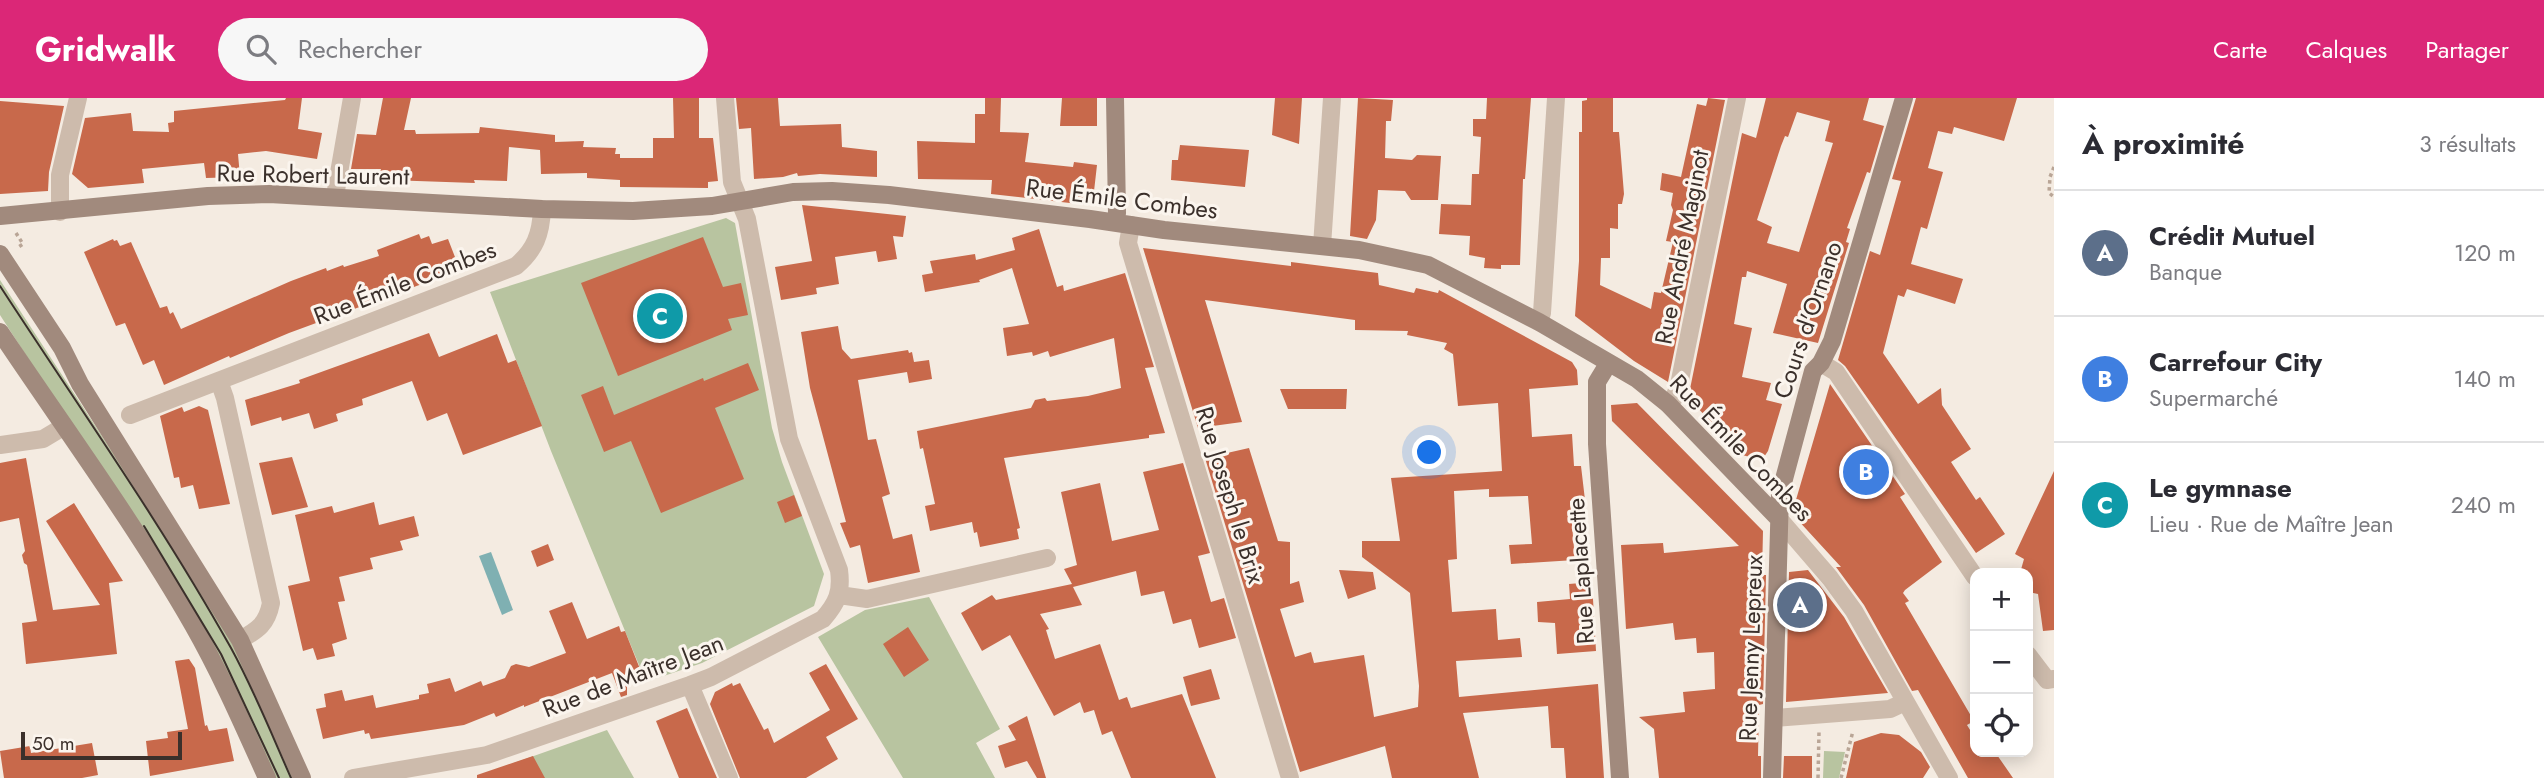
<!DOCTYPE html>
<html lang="fr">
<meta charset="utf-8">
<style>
:root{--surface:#fff;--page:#f7f7f7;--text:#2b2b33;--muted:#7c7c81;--line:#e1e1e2;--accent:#db2777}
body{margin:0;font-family:Jost,sans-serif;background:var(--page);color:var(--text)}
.controls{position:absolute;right:21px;bottom:21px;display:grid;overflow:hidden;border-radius:14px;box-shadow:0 4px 18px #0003}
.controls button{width:63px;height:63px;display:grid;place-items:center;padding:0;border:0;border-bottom:2px solid var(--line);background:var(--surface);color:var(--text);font:35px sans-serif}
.scale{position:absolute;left:21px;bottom:18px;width:161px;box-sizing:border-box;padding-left:7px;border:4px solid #3b302b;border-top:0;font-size:19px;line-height:24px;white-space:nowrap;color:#3b302b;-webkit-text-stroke:5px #fbf5ee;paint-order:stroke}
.you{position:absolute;left:1430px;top:355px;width:24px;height:24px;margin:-18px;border:5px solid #fff;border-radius:50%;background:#1a73e8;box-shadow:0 0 0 10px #1a73e833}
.badge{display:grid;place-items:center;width:46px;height:46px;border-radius:50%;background:var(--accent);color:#fff;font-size:23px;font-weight:700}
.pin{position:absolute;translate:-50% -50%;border:4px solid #fff;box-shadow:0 2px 7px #0006}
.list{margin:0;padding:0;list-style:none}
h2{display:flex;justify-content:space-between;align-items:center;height:91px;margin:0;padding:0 28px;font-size:30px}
h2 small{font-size:23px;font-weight:400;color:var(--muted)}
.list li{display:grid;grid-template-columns:46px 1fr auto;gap:21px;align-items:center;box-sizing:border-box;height:126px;padding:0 28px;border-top:2px solid var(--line)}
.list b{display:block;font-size:26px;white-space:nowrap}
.list p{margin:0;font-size:23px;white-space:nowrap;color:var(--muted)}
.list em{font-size:23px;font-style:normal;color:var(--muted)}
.icon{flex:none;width:38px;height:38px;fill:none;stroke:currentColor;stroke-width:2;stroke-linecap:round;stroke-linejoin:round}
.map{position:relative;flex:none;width:2054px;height:680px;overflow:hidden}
header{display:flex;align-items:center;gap:42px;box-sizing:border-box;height:98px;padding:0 35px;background:var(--accent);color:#fff}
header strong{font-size:33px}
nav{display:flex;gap:38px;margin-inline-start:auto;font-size:24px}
.search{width:490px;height:63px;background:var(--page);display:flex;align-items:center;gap:18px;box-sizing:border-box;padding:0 24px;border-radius:38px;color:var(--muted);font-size:26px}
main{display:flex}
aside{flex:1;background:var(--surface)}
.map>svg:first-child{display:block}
.green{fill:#b8c4a0}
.water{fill:#7fb0b2}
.building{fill:#c8694b;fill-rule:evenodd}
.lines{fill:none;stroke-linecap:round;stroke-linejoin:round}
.path{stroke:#b9a596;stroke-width:3.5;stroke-dasharray:3.5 3.5;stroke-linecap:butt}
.street{stroke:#cdbbac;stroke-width:18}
.secondary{stroke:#a18a7d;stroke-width:18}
.tram{stroke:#3b302b;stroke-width:2}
.labels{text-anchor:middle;stroke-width:6;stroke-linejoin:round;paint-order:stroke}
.street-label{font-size:24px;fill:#3b302b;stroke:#fbf5ee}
</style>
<header>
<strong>Gridwalk</strong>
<div class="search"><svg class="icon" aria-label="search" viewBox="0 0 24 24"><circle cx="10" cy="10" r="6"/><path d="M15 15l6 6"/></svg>Rechercher</div>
<nav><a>Carte</a><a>Calques</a><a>Partager</a></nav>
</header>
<main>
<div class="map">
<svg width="2054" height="680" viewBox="0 0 2054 680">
<rect width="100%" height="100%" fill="#f4ebe1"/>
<!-- green -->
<path class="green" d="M726,120L735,125L772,330L782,364L824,476L814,508L702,565L646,584L551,353L490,194Z
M0,182L218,516L297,680H273L198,524L0,217Z
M929,499L1000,631L976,645L995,680H903L818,539L865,512Z
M607,632L634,680H522L514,665Z
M1824,653L1845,654L1839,680H1823Z"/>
<!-- water -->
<path class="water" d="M491,454L513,512L502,517L479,458Z"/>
<!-- building -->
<path class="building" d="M286,0H302L298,31L322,35L317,61L266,53L238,56L240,79L206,80L204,65L142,71L144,85L88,90L72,76L85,20L131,15L133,33L169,34L168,25L174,24V13L285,2Z
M383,0H411L404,32H415L416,36L479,35L480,29L555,37V44L584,43L583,49L616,50L615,56H620V60H653V40H674L673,0H699V40H713L718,83L708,84V90L620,89V82L587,80V75L541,76L540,52L509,49L507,83L474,82L475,85L388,82V79H379L381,71H351L357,36L376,37Z
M736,0H778L780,28L841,26L842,49L877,53V79L820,76L798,78L797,75L783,79L754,81L751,30L739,31Z
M985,0H1001L1000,34L1029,35L1025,64L1073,69L1074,64L1097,67L1093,102L1087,107L991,96L992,82L918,81L917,43L975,45V16H985Z
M1062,0H1097V28H1060Z
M1275,0H1302L1299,46L1272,37Z
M1358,0L1393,2L1391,23H1386L1385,60L1412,62L1417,57L1441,58L1438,102H1411L1405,93L1378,92L1376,122L1367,141L1350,138Z
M1487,0H1531L1525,81H1523L1520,167H1501V171L1484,170L1485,160L1469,157L1470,138L1439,136L1441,106L1471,107L1472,76H1479L1481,39L1473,38V21H1486Z
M1587,0H1613V34H1619L1624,96L1622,106H1618V131L1610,130V160H1601L1600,187L1651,211L1654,194L1661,195L1673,144L1666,143L1673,112L1671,107L1673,95L1660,92L1662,75L1681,79L1697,6L1706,8L1708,0L1725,2L1668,284L1634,263L1575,218L1579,163V34H1582V3L1587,2Z
M1766,0H1869L1863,22L1884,28L1870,75L1867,74L1847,130L1850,131L1846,144L1849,145L1818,245L1773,235L1787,186L1747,173L1746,179H1742L1734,226L1752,230L1742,279L1771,285L1766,302L1782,306L1768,353L1764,359L1754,360L1742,357L1694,306L1690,291L1742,35L1756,40ZM1797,14L1830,23L1825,43L1833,45L1799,154L1767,145L1772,129L1757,122L1781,48L1785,38L1788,39Z
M1916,0H2017L2004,43L1954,29L1952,36L1938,33L1928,70L1943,74L1927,131L1921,129L1911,166L1963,181L1955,206L1907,191L1904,199L1898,197L1883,255L1918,306L1941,290L1942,307L1971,351L1951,364L1976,402L1980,399L2005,436L1976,455L1845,268L1838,262L1870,153L1880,157L1901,83L1892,81Z
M0,3L64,8L49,74L48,93L0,96Z
M1180,47L1249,52L1245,89L1171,82L1172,62H1178Z
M802,107L906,118L903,139L893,138L897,161L878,164L876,153L835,159L839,186L816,190L817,196L781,202L775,169L812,163Z
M1039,131L1057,189L1063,187L1064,193L1125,175L1154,269L1145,270L1165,335L1149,337V340L1004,360L1020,430L1017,431L1019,441L980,449L977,434L974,435L972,424L930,433L925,408L935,406L923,350L920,351L917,333L1031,310L1035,302L1045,300L1047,303L1088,298L1121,290L1114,240L1050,259L1048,253L1033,258L1032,254L1007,258L1003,230L1029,226L1012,170L979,182L980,184L925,194L922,177L933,175L930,163L975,156L976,162L1015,152L1012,140Z
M419,136L421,141L429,138L432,146L448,141L460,172L289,235L230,260L229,258L164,287L154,262L143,267L125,225L116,228L84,154L113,141L114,143L117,142L120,148L131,144L160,210L167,208L170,216L173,214L181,231L291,183L326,170L327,173L343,167L344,169L379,158L377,152Z
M703,139L723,189L741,185L748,217L728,221L732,232L618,278L581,185Z
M1143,150L1291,168V164L1378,175L1379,187L1414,195L1416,190L1438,195L1439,192L1572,264L1577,272L1578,287L1529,291L1532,339L1572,336L1574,368H1581L1585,402L1570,403L1575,462L1511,466L1509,447L1532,446L1528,398L1489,399V391L1454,393L1457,461L1448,462L1452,514L1496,511L1498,542L1520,540L1522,559L1456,563L1459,599L1598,586L1604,680H1566L1564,650H1551L1548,608L1463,615L1479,680H1392L1385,648L1300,674L1205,360L1249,350L1278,443L1290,444V486L1299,483L1304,504L1280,511L1295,559L1311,554L1314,565L1364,557L1374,619L1418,609L1419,588L1410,495L1362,459V443H1400L1391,380L1502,373L1498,305L1458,308L1453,256L1444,251L1447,245L1407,237L1408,233L1355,232V222L1205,202L1242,324L1198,330Z
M838,228L842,251L851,261L908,252L909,255L912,254L914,264L929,262L932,281L909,285L907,274L858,282L868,342L876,341L890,396L882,399L893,441L912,436L920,474L868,485L860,447L850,450L840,425L846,424L810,290L801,234Z
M429,235L439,259L497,236L508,265L516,262L542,328L463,357L447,315L427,323L412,283L362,301L363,307L336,316L338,323L314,331L309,315L282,323L281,319L251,328L245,302L300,285L299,282Z
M748,265L759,292L715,310L744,381L661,415L631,343L604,354L581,297L603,288L614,317L703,280L704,283Z
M1830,286L1905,396L1900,399L1942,464L1905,492L1903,495L1909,503L1905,505L1974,623L1967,627L1975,640V654H1995L2013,680H1968L1918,592L1912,593L1864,507L1836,469H1841L1796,420L1793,412Z
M1280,291H1347L1346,311H1288Z
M1637,305L1763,433L1762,477H1766L1763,606L1759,607L1758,658H1761V680H1659L1654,631L1639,619L1685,614L1683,594L1715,591L1714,554L1697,555L1696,540L1675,542L1673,525L1626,531L1621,447L1663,445L1664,455L1739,448L1612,323L1611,307Z
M199,308L208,312L230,406L199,411L193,387L181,390L179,379L174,380L160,318L182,309L184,314Z
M292,359L308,409L272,417L259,365Z
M26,360L53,512L100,507L46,423L74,405L123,483L109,485L117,556L26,566L22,525L37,523L27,467L24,465L22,457L25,453L19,420L0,424V365Z
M1183,365L1210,455L1198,458L1211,504L1224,500L1236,540L1199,550L1191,521L1173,526L1164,493L1141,498L1136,473L1073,489L1082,507L1040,516L1049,531L1046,532L1055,561L1100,546L1119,602L1127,599L1131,610L1182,596L1216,680H1131L1112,633L1102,637L1094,612L1084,615L1080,604L1054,618L1010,537L982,553L961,515L992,497L996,502L1072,486L1064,471L1077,467L1061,394L1100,385L1112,443L1133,438L1159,432L1143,374Z
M2054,373V532L2043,533L2038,496L2028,494V475H2020L2024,461L2015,456Z
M794,397L802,418L785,425L777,404Z
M374,404L379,427L414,418L419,438L400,443L403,452L370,460L373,471L339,479L345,503L338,504L347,541L332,546L335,558L317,562L313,550L303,553L288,488L310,483L295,417L332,408L334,415Z
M548,446L554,462L537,469L531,453Z
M1339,472L1373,474L1376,491L1348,501Z
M1808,472L1844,519L1888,595L1786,604L1789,474Z
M1592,484L1596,553L1557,556L1555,525L1538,524L1537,504L1570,501L1569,486Z
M572,504L587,541L619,528L621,534L625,533L640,571L627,576V597L621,599L612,575L524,609V607L496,619L494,615L464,627L371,641L369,635L365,636L364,632L323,641L316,611L326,609L324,596L342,592L345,603L373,597L376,610L419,601V597L429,595L427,586L450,580L455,594L481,583L483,588L505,580L511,568L516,566L529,569L566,555L549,513Z
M908,529L929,562L904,579L883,546Z
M189,561L195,570L205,628L207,627L209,633L227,630L234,663L150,678L146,643L168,640L167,634L188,631L175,563Z
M826,566L858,621L826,639L838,661L806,680H740L710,606L715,594L732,585L733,588L740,585L764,632L768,630L774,645L830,612L809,575Z
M1211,571L1220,601L1191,608L1183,579Z
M687,610L697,634L717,680H679L656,623Z
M1027,618L1035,644L1046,680H1037L1027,663L1005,670L998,648L1016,642L1008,628Z
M1881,635L1899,637L1921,654L1930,669L1923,680H1846L1854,644Z
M92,645L98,677L82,680H4L0,653L30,648L31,655Z
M533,658L545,680H477V677Z
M1784,658H1812V680H1783Z"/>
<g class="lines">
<!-- path -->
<path class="path" d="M2054,69L2050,79L2049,95L2054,99
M16,135L23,146L17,150
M1818,680L1819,634
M1841,680L1853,633"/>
<!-- street -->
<path class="street" d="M335,98L352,0
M60,114V77L78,0
M1131,127L1128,145L1290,680
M1322,148L1332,0
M1539,224L1542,215L1556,0
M1821,265L1836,274L1975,479
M219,283L225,300L271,505C267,526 258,532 240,542
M1668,306L1674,300L1679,287L1737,0
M130,317L516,168C535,152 541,136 542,111
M0,347L43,341L63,329
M1779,421L1830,480L1854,513L1949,680
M839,497L867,501L1047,460
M2028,557L2047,582L2054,581
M690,587L729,680
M1774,620L1890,611L1905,604
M353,680L487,657L690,587L711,579L823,521C837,505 842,494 839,472L789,341L747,121L732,84L725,0"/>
<!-- secondary -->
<path class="secondary" d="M0,118L208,98L269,96L542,111L633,113L712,108L793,94L832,93L889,97L1090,121L1164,132L1359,152L1428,167L1539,224L1637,281L1668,306L1779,421
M1115,124L1117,115L1115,0
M0,156L62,250L80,286L240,542L302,680
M0,234C65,331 135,426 193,527C221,576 244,629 267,680
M1608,266L1597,284V346L1620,680
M1772,680L1780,396L1813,273L1821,265L1832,243L1904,0"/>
<!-- tram -->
<path class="tram" d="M0,188C78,308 161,425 231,550C254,592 272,637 291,680
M144,428L221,556L279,680"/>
</g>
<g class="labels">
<!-- street labels -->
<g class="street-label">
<text transform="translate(313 77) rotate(1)" y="8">Rue Robert Laurent</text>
<text transform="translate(1122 101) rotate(7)" y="8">Rue Émile Combes</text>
<text transform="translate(1682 149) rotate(-79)" y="8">Rue André Maginot</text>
<text transform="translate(405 185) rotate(-21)" y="8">Rue Émile Combes</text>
<text transform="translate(1808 222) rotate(-71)" y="8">Cours d'Ornano</text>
<text transform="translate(1741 350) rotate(46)" y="8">Rue Émile Combes</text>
<text transform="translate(1230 397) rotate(73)" y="8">Rue Joseph le Brix</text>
<text transform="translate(1581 473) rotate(-94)" y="8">Rue Laplacette</text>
<text transform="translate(1751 550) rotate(-88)" y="8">Rue Jenny Lepreux</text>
<text transform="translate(633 578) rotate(-21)" y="8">Rue de Maître Jean</text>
</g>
</g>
</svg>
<div class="controls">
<button>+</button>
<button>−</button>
<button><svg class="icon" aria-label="locate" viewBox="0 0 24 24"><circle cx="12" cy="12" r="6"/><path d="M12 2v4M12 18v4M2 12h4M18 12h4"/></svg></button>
</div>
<div class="scale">50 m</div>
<div class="you"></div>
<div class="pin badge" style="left:1800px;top:507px;background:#5c6f8a">A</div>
<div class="pin badge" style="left:1866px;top:374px;background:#3f7fe0">B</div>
<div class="pin badge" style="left:660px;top:218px;background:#0f9aa8">C</div>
</div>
<aside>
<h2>À proximité<small>3 résultats</small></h2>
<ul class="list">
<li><span class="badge" style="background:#5c6f8a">A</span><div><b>Crédit Mutuel</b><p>Banque</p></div><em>120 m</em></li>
<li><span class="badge" style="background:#3f7fe0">B</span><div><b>Carrefour City</b><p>Supermarché</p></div><em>140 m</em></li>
<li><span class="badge" style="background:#0f9aa8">C</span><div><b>Le gymnase</b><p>Lieu · Rue de Maître Jean</p></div><em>240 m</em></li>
</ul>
</aside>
</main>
